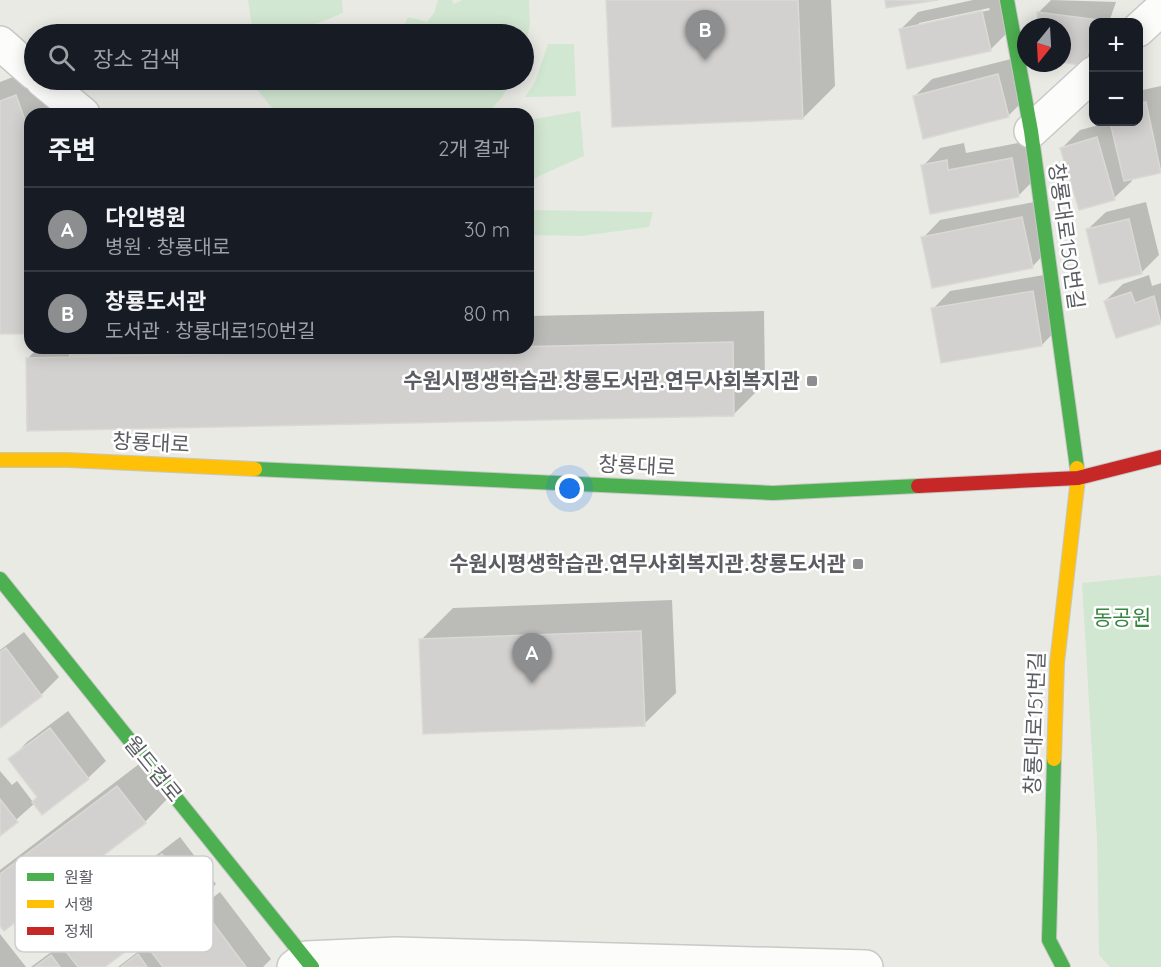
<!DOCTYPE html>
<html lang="ko">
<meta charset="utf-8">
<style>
:root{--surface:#171b24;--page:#242831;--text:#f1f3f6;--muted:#9ea1a6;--line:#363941;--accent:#8d8e90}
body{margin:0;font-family:Quicksand,"Noto Sans KR",sans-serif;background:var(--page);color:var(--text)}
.controls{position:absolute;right:18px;top:18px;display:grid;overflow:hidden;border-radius:12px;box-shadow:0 3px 15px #0003}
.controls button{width:54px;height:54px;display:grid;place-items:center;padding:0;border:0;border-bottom:2px solid var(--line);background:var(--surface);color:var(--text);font:30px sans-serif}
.compass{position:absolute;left:1017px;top:18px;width:54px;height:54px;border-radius:50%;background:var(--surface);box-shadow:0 3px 15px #0003;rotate:198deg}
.you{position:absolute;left:570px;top:489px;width:21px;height:21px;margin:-15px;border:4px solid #fff;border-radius:50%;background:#1a73e8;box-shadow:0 0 0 9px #1a73e833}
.badge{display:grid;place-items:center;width:39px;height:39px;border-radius:50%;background:var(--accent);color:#fff;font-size:20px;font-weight:700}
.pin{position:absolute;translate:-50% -50px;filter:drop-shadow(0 2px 3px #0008)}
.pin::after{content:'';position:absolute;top:32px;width:21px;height:18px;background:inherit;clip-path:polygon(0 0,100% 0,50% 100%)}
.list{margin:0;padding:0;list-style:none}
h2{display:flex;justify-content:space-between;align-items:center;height:78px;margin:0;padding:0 24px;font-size:26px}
h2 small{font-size:20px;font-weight:400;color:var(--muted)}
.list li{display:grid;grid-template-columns:39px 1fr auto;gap:18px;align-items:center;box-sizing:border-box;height:84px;padding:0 24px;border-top:2px solid var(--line)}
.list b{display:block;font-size:22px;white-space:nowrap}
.list p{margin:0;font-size:20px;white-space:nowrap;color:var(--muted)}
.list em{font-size:20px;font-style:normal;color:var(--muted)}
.icon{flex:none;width:33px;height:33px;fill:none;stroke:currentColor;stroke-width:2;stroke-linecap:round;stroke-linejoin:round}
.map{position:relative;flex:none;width:1161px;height:967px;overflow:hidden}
.search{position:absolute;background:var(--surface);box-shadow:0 3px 15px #0003;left:24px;top:24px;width:510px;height:66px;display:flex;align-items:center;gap:15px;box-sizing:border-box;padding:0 21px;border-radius:33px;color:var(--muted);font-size:22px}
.panel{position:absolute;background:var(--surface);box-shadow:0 3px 15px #0003;left:24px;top:108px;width:510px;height:246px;border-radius:18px}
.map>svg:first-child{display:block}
.green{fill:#d2e7d2}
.shadow{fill:#0003;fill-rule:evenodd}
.building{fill:#d2d1cf;stroke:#dad9d4;stroke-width:1.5}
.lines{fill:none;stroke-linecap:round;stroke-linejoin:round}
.street-casing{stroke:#c8c8c7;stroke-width:36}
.fast-casing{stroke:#c7c7c6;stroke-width:16}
.slow-casing{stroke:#c7c7c6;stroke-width:16}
.jam-casing{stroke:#c7c7c6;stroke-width:16}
.street{stroke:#fcfcfb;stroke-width:33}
.fast{stroke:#4caf50;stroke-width:14}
.slow{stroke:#ffc107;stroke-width:14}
.jam{stroke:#c62828;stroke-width:14}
.poi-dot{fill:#8d8e90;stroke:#fff;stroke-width:2}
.labels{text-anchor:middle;stroke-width:5;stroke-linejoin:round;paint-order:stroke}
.street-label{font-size:21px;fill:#5b5d63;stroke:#fff}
.poi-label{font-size:21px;font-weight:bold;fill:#5b5d63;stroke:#fff;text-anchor:end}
.park-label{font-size:21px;fill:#378541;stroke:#fff}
.key{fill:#fff;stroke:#ceced0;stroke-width:1.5}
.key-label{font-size:16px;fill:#5b5d63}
</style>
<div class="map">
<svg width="1161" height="967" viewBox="0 0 1161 967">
<rect width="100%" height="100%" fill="#eaeae5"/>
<!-- green -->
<path class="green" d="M248,0H342L343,13C313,26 286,35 253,34Z
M438,0H452L454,4L462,0H529L530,23L524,55V34L401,33L408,17L427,22L434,13Z
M548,44H574L576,96L525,97L535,82Z
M259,80H512L502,97L487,114H277L255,87Z
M580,111L584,156L528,181V120Z
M528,210L653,212L649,227L581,236L528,235Z
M1161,575V967H1110L1099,955L1097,839L1082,583Z"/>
<!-- shadow -->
<path class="shadow" d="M608,0H831L835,86L803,118Z
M973,0H1001L1008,32L991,49L908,68L900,30L918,12ZM989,8L990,10L919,26V23Z
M1051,0L1116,2L1109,22H1094V53L1082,64L1062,60V27H1041L1039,12Z
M1015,58L1026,98L1008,116L914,97L932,79Z
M34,69L65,114H30V332H0V82Z
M1161,86V172L1131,178L1132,181L1114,198L1062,148L1080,130L1110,122H1138V91Z
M1029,141L1036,178L1018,196L923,166L940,148L964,143L966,153Z
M1039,201L1049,249L1032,267L923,238L940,220Z
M1146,202L1159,255L1141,273L1088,229L1106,212Z
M1050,274L1059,327L1042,345L933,309L950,291Z
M1149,275L1152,286L1161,283V322L1117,336L1105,301L1123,284Z
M764,311L765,383L734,414L27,359L38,348H528V316Z
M672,600L676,693L644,724L421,640L453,608Z
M24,632L59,677L41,695L0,726V650Z
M68,711L106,761L88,778L35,803L0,834V771L12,785L17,781L33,802L39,797L10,760L27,742Z
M143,761L170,796L145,822L0,924V870Z
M180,837L216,884L198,901L145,942L141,937L102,967H31L62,944L56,936L73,919Z
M220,892L271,959L263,967H118L156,938L158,941Z
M0,934L26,967H0Z"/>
<!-- building -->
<path class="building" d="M606,0H798L803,119L612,127Z
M885,0H938L886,8Z
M982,11L991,51L907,69L899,29Z
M1037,12L1100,20L1099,22H1094V37L1083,66L1062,62V27H1039Z
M998,74L1009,117L923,139L913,96Z
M16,95L30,134V334H0V101Z
M1146,102L1161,173L1124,181L1110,122H1138V104Z
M1097,137L1115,200L1079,210L1060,148Z
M1012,158L1019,197L930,214L921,165L947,160L948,170Z
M1022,217L1033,268L932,288L921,237Z
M1129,219L1142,274L1099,284L1086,229Z
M1033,291L1042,346L941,363L931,308Z
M1131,292L1135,303L1154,296L1161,324L1116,338L1104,301Z
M733,342L734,416L27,431L26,358Z
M69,348H168V355L70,357Z
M641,631L645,726L423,734L419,639Z
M6,648L42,696L0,728V652Z
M50,728L89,779L42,815L32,802L37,797L8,759Z
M117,786L146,823L4,931L0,926V874Z
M0,799L18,822L0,836Z
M162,854L199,902L145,944L108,895Z
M104,898L138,942L105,967H78L54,936Z
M202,908L246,967H163L149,949Z
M138,954L147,967H121Z
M51,955L60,967H35Z"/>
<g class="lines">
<!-- street casing -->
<g class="street-casing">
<path id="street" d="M1138,30L1161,9
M0,43L34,73
M42,80L83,114
M1031,131L1094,73
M294,967L306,958L396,954L866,967"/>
</g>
<!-- fast casing -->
<g class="fast-casing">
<path id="fast" d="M1007,0L1031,131L1077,468
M255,469L773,493L918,486
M0,579L312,967
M1054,759L1049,940L1063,967"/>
</g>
<!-- slow casing -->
<g class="slow-casing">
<path id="slow" d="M0,460H68L255,469
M1054,759L1057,663L1078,478L1077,468"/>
</g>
<!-- jam casing -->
<g class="jam-casing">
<path id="jam" d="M918,486L1078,478L1161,457"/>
</g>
<!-- street -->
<use href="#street" class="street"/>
<!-- fast -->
<use href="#fast" class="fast"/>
<!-- slow -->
<use href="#slow" class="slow"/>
<!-- jam -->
<use href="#jam" class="jam"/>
</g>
<!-- markers -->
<g class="poi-dot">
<rect x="806" y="375" width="12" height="12" rx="3"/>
<rect x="852" y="558" width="12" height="12" rx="3"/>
</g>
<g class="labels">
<!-- street labels -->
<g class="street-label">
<text transform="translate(1066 236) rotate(82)" y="7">창룡대로150번길</text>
<text transform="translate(151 443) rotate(3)" y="7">창룡대로</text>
<text transform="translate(637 466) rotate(3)" y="7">창룡대로</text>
<text transform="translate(1035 723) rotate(-88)" y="7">창룡대로151번길</text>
<text transform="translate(153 769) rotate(51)" y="7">월드컵로</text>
</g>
<!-- poi labels -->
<g class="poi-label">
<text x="800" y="388">수원시평생학습관.창룡도서관.연무사회복지관</text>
<text x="846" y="571">수원시평생학습관.연무사회복지관.창룡도서관</text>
</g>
<!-- park labels -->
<g class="park-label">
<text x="1122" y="625">동공원</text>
</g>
</g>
<!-- legend -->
<rect x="15" y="856" width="198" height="96" rx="9" class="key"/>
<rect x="27" y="873" width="27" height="8" fill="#4caf50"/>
<rect x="27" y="900" width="27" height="8" fill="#ffc107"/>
<rect x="27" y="927" width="27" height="8" fill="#c62828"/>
<g class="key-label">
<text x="64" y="883">원활</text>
<text x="64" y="910">서행</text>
<text x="64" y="937">정체</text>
</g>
</svg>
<div class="controls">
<button>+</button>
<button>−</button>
</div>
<svg class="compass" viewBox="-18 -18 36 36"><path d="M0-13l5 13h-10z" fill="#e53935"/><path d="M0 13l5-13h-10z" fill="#9ea1a6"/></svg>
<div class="you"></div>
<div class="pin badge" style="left:532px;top:683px">A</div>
<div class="pin badge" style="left:705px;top:60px">B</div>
<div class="search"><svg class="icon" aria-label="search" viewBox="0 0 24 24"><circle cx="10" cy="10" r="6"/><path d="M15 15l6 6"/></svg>장소 검색</div>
<section class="panel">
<h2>주변<small>2개 결과</small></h2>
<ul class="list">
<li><span class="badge">A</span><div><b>다인병원</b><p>병원 · 창룡대로</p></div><em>30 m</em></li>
<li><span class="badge">B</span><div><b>창룡도서관</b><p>도서관 · 창룡대로150번길</p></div><em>80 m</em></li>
</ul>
</section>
</div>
